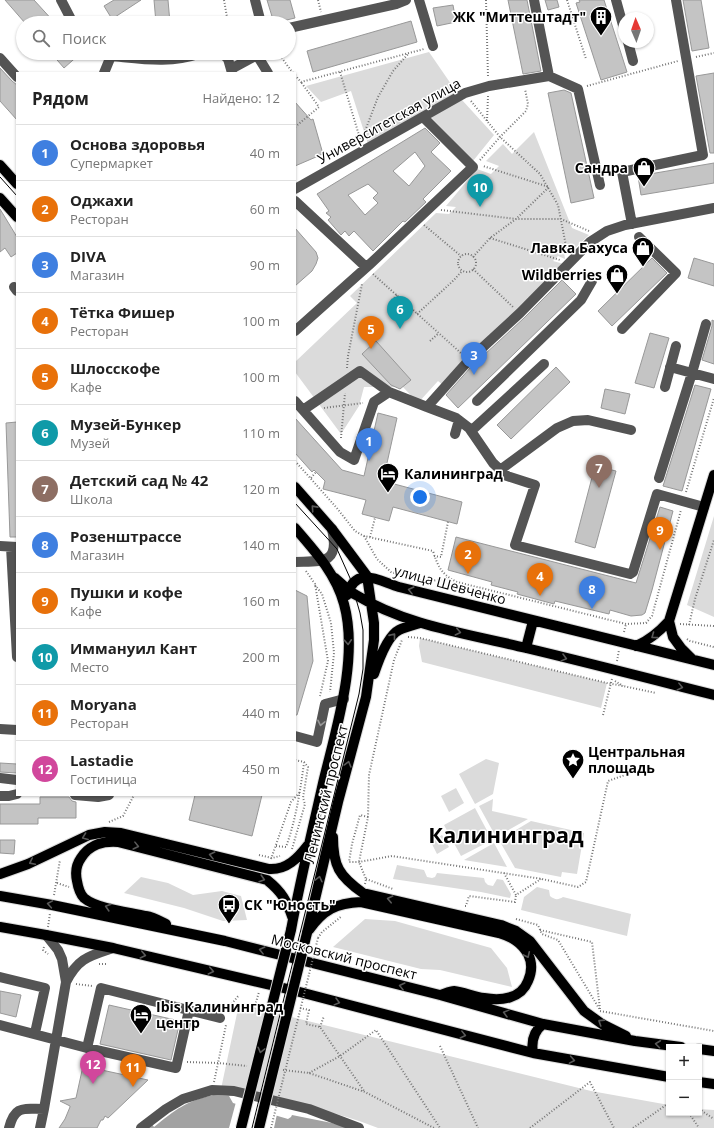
<!DOCTYPE html>
<html lang="ru">
<meta charset="utf-8">
<style>
:root{--surface:#fff;--page:#f2f2f2;--text:#222;--muted:#767676;--line:#e0e0e0;--accent:#000}
body{margin:0;font-family:"Open Sans",sans-serif;background:var(--page);color:var(--text)}
.controls{position:absolute;right:12px;bottom:12px;display:grid;overflow:hidden;border-radius:0px;box-shadow:0 1px 3px #0004}
.controls button{width:36px;height:36px;display:grid;place-items:center;padding:0;border:0;border-bottom:1px solid var(--line);background:var(--surface);color:var(--text);font:20px sans-serif}
.compass{position:absolute;left:618px;top:12px;width:36px;height:36px;border-radius:50%;background:var(--surface);box-shadow:0 1px 3px #0004;rotate:358deg}
.you{position:absolute;left:420px;top:497px;width:14px;height:14px;margin:-10px;border:3px solid #fff;border-radius:50%;background:#1a73e8;box-shadow:0 0 0 6px #1a73e833}
.badge{display:grid;place-items:center;width:26px;height:26px;border-radius:50%;background:var(--accent);color:#fff;font-size:13px;font-weight:700}
.pin{position:absolute;translate:-50% -33px;filter:drop-shadow(0 1px 2px #0008)}
.pin::after{content:'';position:absolute;top:21px;width:14px;height:12px;background:inherit;clip-path:polygon(0 0,100% 0,50% 100%)}
.list{margin:0;padding:0;list-style:none}
h2{display:flex;justify-content:space-between;align-items:center;height:52px;margin:0;padding:0 16px;font-size:17px}
h2 small{font-size:13px;font-weight:400;color:var(--muted)}
.list li{display:grid;grid-template-columns:26px 1fr auto;gap:12px;align-items:center;box-sizing:border-box;height:56px;padding:0 16px;border-top:1px solid var(--line)}
.list b{display:block;font-size:15px;white-space:nowrap}
.list p{margin:0;font-size:13px;white-space:nowrap;color:var(--muted)}
.list em{font-size:13px;font-style:normal;color:var(--muted)}
.icon{flex:none;width:22px;height:22px;fill:none;stroke:currentColor;stroke-width:2;stroke-linecap:round;stroke-linejoin:round}
.map{position:relative;flex:none;width:714px;height:1128px;overflow:hidden}
.search{position:absolute;background:var(--surface);box-shadow:0 1px 3px #0004;left:16px;top:16px;width:280px;height:44px;display:flex;align-items:center;gap:10px;box-sizing:border-box;padding:0 14px;border-radius:22px;color:var(--muted);font-size:15px}
.panel{position:absolute;background:var(--surface);box-shadow:0 1px 3px #0004;left:16px;top:72px;width:280px;height:724px;border-radius:0px}
.map>svg:first-child{display:block}
.green{fill:#dbdbdb}
.water{fill:#a2a2a2}
.pier{fill:#fff}
.building{fill:#c4c4c4;stroke:#989898;fill-rule:evenodd}
.lines{fill:none;stroke-linecap:round;stroke-linejoin:round}
.major-casing{stroke:#dbdbdb;stroke-width:12}
.path{stroke:#767676;stroke-width:2;stroke-dasharray:1 2;stroke-linecap:butt}
.minor{stroke:#545454;stroke-width:10}
.major{stroke:#000;stroke-width:10}
.tram{stroke:#000;stroke-width:1}
.major-bridge-casing{stroke:#dbdbdb;stroke-width:12;stroke-linecap:butt}
.path-bridge{stroke:#767676;stroke-width:2;stroke-dasharray:1 2;stroke-linecap:butt}
.major-bridge{stroke:#000;stroke-width:10}
.oneway{stroke:#595959}
.oneway2{stroke:#989898}
.labels{text-anchor:middle;stroke-width:3;stroke-linejoin:round;paint-order:stroke}
.poi-label{font-size:14px;font-weight:bold;fill:#000;stroke:#fff;text-anchor:end}
.street-label{font-size:14px;fill:#000;stroke:#fff}
.town-label{font-size:22px;font-weight:bold;fill:#000;stroke:#fff}
</style>
<div class="map">
<svg width="714" height="1128" viewBox="0 0 714 1128">
<rect width="100%" height="100%" fill="#fff"/>
<!-- green -->
<path class="green" d="M429,52L462,100L494,135L473,161L426,112L368,144L351,91L321,102L306,86Z
M534,132L572,228L589,235L572,251L570,245L564,251L565,259L558,256L553,261L564,264L444,386L438,381L418,403L403,387H364L359,406L341,434L295,372V362L357,303L350,296L436,213L449,214L456,207L446,206L477,169L491,174L499,166L486,161L503,144L512,154Z
M714,516V617L687,605Z
M420,638L607,683L601,708L422,662L419,646Z
M486,759L499,763L493,794L475,804L459,774Z
M456,788L464,803L449,812L441,796Z
M493,799L492,811L528,819L496,837L479,806Z
M475,808L492,840L461,856L444,825Z
M531,821L584,833L577,874L562,872L561,877L515,868L499,840Z
M442,835L449,847L437,854L431,842Z
M494,843L507,867L464,860Z
M397,865L424,870L427,877L432,878L435,877L437,873L484,878L485,882L488,885L493,886L497,879L503,880L511,894L510,898L481,892L393,879Z
M141,877L168,883L193,895L222,891L241,896L247,920L223,921L184,908L124,893Z
M537,887L549,890L550,896C555,900 558,900 563,897L631,914L627,936L521,910L524,897Z
M365,919L395,921L491,948L507,968L512,987L440,970L421,969L333,947Z
M239,1004L591,1091L669,1105V1113H699V1109L714,1110V1128H378C327,1108 274,1100 221,1089Z"/>
<!-- water -->
<path class="water" d="M213,1095L229,1096L233,1103L288,1119L291,1117L292,1115L337,1124L346,1128H148L152,1124L154,1127C175,1110 186,1101 213,1095Z"/>
<!-- pier -->
<path class="pier" d="M236,1102L277,1114L274,1128H229Z"/>
<!-- building -->
<path class="building" d="M5,0H34L55,23H25Z
M114,0H141L112,19L104,6Z
M154,0H168L170,23H156Z
M267,0H290L295,18L274,23Z
M508,0H527L541,71L523,74Z
M545,0H557L559,7L548,10Z
M579,0H604L627,72L601,80L576,3L580,2Z
M683,0H701L709,48L692,51Z
M453,5L456,22L437,26L433,8Z
M411,21L417,42L313,72L307,51Z
M51,53H81L64,68Z
M0,68L12,81L17,85V120L0,101Z
M714,73V153H710L696,76Z
M564,90L571,93L594,198L571,203L548,93Z
M295,102L311,120L313,119L323,154L295,166Z
M425,128L440,143L431,152L451,171L423,199L426,202L405,222L403,221L373,251L354,231L349,236L345,231L341,235L328,220L331,217L326,213L329,211L317,194ZM415,152L425,166L409,186L393,171ZM368,184L378,193L373,198L378,203L365,215L348,195Z
M714,163V183L641,195L638,176Z
M0,209L17,237V253L11,257L5,248L0,252Z
M295,228L316,252L318,258L316,264L312,271L295,286Z
M652,258L667,273L612,326L598,311Z
M694,258L714,264V286L688,278Z
M562,280L576,294L458,408L446,395L471,367L524,318Z
M712,320L714,321V364L702,360L712,326Z
M650,333L669,338L654,388L635,383Z
M376,341L411,380L400,389L391,385L362,354Z
M556,367L570,382L511,439L497,425Z
M695,385L711,389L682,491L663,486Z
M605,389L630,394L625,414L601,408Z
M378,413L397,418L383,481L462,502L457,524L393,507L389,521L362,514L366,500L323,489L325,481L314,470L312,472L295,453V418L342,470L364,476Z
M17,422V537H10L6,423Z
M595,466L616,471L595,548L575,542Z
M660,507L673,511L652,590L645,613L642,615L631,616L610,610L609,614L555,601L554,604L517,594L518,592L491,585L492,582L448,570L456,537L636,583Z
M295,590L307,596L313,661L297,715H295Z
M0,763L17,764V773L0,772Z
M195,795H262L252,836L189,820Z
M40,797H69L72,801L76,802V818H38V824H0V804H40Z
M0,840H15L14,854L0,853Z
M0,991L21,995L16,1017L0,1013Z
M109,1005L180,1021L171,1060L100,1044Z
M83,1066L148,1080L108,1118L105,1116L103,1120H101L97,1128H59L65,1119L70,1107V1106L60,1101L76,1098Z"/>
<g class="lines">
<!-- major casing -->
<g class="major-casing">
<path id="major" d="M0,165L17,184
M0,198L17,217
M295,487L332,529L367,576L374,623V640L366,697L338,802L307,933
M335,578C342,584 348,591 356,595C407,626 469,634 526,648C589,663 651,679 714,695
M347,595C356,565 379,581 399,587L714,665
M669,621L673,637L681,648L692,659
M636,646C650,640 659,632 669,621L714,475
M526,648L533,621
M374,674C378,662 387,636 399,630C405,627 413,625 420,623
M333,837C333,866 339,876 363,893L501,925L516,931L530,941L584,1011L602,1024L626,1036
M0,874L28,864L89,835L105,832L121,833L269,869C287,870 298,858 308,845
M0,896L52,905L225,941L440,995L543,1024L635,1041L681,1047
M166,924C160,921 153,917 146,916C129,912 97,909 84,898C80,894 78,887 77,881C75,872 76,865 81,858C90,844 103,841 118,842L267,880C282,892 287,901 293,919
M0,927L46,935L113,948L292,990L533,1053L669,1077
M291,930C300,881 312,832 323,783C336,729 359,658 344,604C336,574 315,551 295,528
M309,930C323,910 336,903 361,902L499,933C512,937 521,942 528,954C532,962 532,972 528,981C521,999 501,1001 484,998C474,997 464,992 454,991C450,991 444,994 440,995
M699,1049L714,1051
M533,1053C531,1041 534,1031 543,1024
M699,1082L714,1084"/>
</g>
<!-- path -->
<path class="path" d="M224,0L228,23
M318,0L321,12
M486,0L488,77
M567,0L586,59
M278,53L293,73
M696,57L714,53
M340,72L361,142
M295,75L301,82L424,49
M587,86L678,61
M471,101L500,137L540,174L558,205L567,251
M487,121L488,96
M295,127L319,107L301,82
M362,139L378,97L393,71L408,54
M480,160L500,137L526,111L528,104L525,89
M441,210L516,219H561L589,231
M424,225L461,256
M490,238L560,260
M458 263a9 9 0 1 1 18 0a9 9 0 1 1-18 0Z
M473,257L490,238L516,219L549,187L483,166
M473,269L513,307
M373,274L462,354
M392,300L397,295
M417,314L454,280L462,271
M430,341L439,333
M347,368L348,356L362,284
M324,408L363,403
M341,438L345,393
M295,461L336,507L355,531L364,536L433,551C438,567 442,575 457,582L626,624L646,623L652,616L681,510
M311,478L316,472
M686,492L714,398
M364,536L377,559L391,572L419,580L431,581L448,578
M370,537L375,518
M434,556L441,557L448,522
M306,571L315,584L328,661L320,696
M315,585L322,594L331,623L334,653L330,692
M680,624L714,626
M689,625L695,599L714,540
M624,632L626,624
M408,637L420,638L607,683L623,686L656,693
M687,639L690,641L714,647
M617,661L619,650
M615,681L623,686
M603,715L612,679
M368,817L360,815L352,844L349,862H359L392,856L542,879L578,887L586,882L608,781L625,775
M109,822L123,816L134,795
M276,846L286,847C296,819 300,792 304,763
M292,849L305,804L303,798L308,767L304,762L295,760
M259,855L272,858L280,856
M271,859L291,802L300,792
M504,873L516,895L541,879
M366,879L393,889
M57,883L69,887
M365,884L366,879L359,862L368,817L369,775L394,660L402,640
M54,895L60,860
M465,906H466L469,896L515,902L516,895
M516,919L538,925L542,934L558,940L600,1010
M48,927L50,913
M540,930L592,942L600,1009
M318,938L322,932L342,916
M44,947L43,950L48,954
M99,964H106
M76,984L92,986
M231,1005L254,1009L259,992
M300,1008L309,1010L306,1024L320,1027L364,1091
M226,1011L239,995
M600,1011L714,1031
M229,1013L231,1005
M320,1027L324,1016
M440,1046L478,1128
M187,1062L218,1063L247,1066
M283,1070L309,1073L365,1092L434,1128
M309,1073L340,1056L376,1030L440,1128
M214,1082L226,1025
M699,1109L714,1119
M689,1113L699,1128
M530,1128L590,1082L614,1128
M633,1128L669,1103"/>
<!-- minor -->
<path class="minor" d="M61,0L73,23
M255,0L261,23
M419,0L433,46
M616,0L624,29
M289,28L396,4L406,0
M628,42L633,61
M103,53L111,56C143,59 170,64 201,53
M222,53L228,59L232,73
M0,58L17,77
M231,69L257,55L268,73
M104,73L111,56
M549,76L578,89L600,185
M295,189L465,93L489,86L549,76L534,0
M295,201L366,267
M632,224L622,172L703,155L676,0
M14,287L17,291
M706,324L692,373L714,379
M622,329L676,273L639,237
M295,331L369,265L473,167L423,117
M665,387L676,346
M295,401L340,452L354,460L374,402L389,392L427,407
M477,401L581,300L592,281
M303,410L360,371L389,392
M471,431L544,364
M455,434L459,420
M500,470L557,428L573,421L588,420L631,430
M659,478L692,373L670,367
M704,507L657,494L633,572L630,574L515,545L535,485L507,476L493,463L469,428L456,418L427,407L469,360L520,313L590,242L607,231L625,225L714,208
M0,546L17,547
M11,547L17,657
M295,562C322,561 340,565 332,529
M0,729L17,730
M295,736L317,742L325,704L344,699
M0,778L17,780
M75,795L98,797L109,795
M0,796H9L17,794
M0,977L45,988L35,1033
M66,982C78,958 89,956 113,948
M0,1025L87,1048L101,988L220,1018
M87,1048L176,1068L189,1010
M9,1128C15,1105 23,1109 44,1109
M40,1128L44,1109L66,982L62,959L58,950L46,935
M141,1128L166,1109L183,1099L212,1090L234,1091L309,1109L359,1128"/>
<!-- major -->
<use href="#major" class="major"/>
<!-- tram -->
<path class="tram" d="M0,177L17,196
M252,1128L359,694L363,669V630L360,613L350,578L337,549L295,503"/>
<!-- major-bridge casing -->
<g class="major-bridge-casing">
<path id="major-bridge" d="M241,1128L291,930
M259,1128L307,933"/>
</g>
<!-- path-bridge -->
<path class="path-bridge" d="M271,1128L318,938"/>
<!-- major-bridge -->
<use href="#major-bridge" class="major-bridge"/>
</g>
<!-- one-way arrows -->
<defs><path id="oneway-chevron" d="M-2-3.5L2.5 0L-2 3.5" fill="none" stroke-width="1.6" stroke-linecap="round" stroke-linejoin="round"/></defs>
<g class="oneway">
<use href="#oneway-chevron" transform="translate(314 508) rotate(-132)"/>
<use href="#oneway-chevron" transform="translate(411 590) rotate(-166)"/>
<use href="#oneway-chevron" transform="translate(458 632) rotate(13)"/>
<use href="#oneway-chevron" transform="translate(393 636) rotate(-51)"/>
<use href="#oneway-chevron" transform="translate(654 636) rotate(144)"/>
<use href="#oneway-chevron" transform="translate(348 642) rotate(87)"/>
<use href="#oneway-chevron" transform="translate(564 658) rotate(15)"/>
<use href="#oneway-chevron" transform="translate(680 687) rotate(14)"/>
<use href="#oneway-chevron" transform="translate(348 764) rotate(-75)"/>
<use href="#oneway-chevron" transform="translate(85 837) rotate(159)"/>
<use href="#oneway-chevron" transform="translate(136 846) rotate(14)"/>
<use href="#oneway-chevron" transform="translate(212 855) rotate(-166)"/>
<use href="#oneway-chevron" transform="translate(32 862) rotate(154)"/>
<use href="#oneway-chevron" transform="translate(262 879) rotate(17)"/>
<use href="#oneway-chevron" transform="translate(319 879) rotate(-77)"/>
<use href="#oneway-chevron" transform="translate(390 899) rotate(-167)"/>
<use href="#oneway-chevron" transform="translate(50 904) rotate(-170)"/>
<use href="#oneway-chevron" transform="translate(108 907) rotate(-163)"/>
<use href="#oneway-chevron" transform="translate(262 950) rotate(-166)"/>
<use href="#oneway-chevron" transform="translate(143 955) rotate(13)"/>
<use href="#oneway-chevron" transform="translate(527 955) rotate(65)"/>
<use href="#oneway-chevron" transform="translate(211 971) rotate(13)"/>
<use href="#oneway-chevron" transform="translate(402 986) rotate(-166)"/>
<use href="#oneway-chevron" transform="translate(337 1002) rotate(15)"/>
<use href="#oneway-chevron" transform="translate(506 1013) rotate(-165)"/>
<use href="#oneway-chevron" transform="translate(601 1022) rotate(-147)"/>
<use href="#oneway-chevron" transform="translate(463 1035) rotate(14)"/>
<use href="#oneway-chevron" transform="translate(658 1044) rotate(-173)"/>
<use href="#oneway-chevron" transform="translate(261 1050) rotate(104)"/>
<use href="#oneway-chevron" transform="translate(572 1060) rotate(10)"/>
</g>
<use class="oneway2" href="#oneway-chevron" transform="translate(321 723) rotate(102)"/>
<!-- icons -->
<defs>
<g id="building-pin" transform="scale(1.15)"><path d="M0 17L-7.5 6A9.5 9.5 0 1 1 7.5 6Z" fill="#000" stroke="#fff"/><path d="M-4-6H4V6H1V3H-1V6H-4ZM-2.5-4.3h1.7v1.8h-1.7ZM.8-4.3h1.7v1.8H.8ZM-2.5-1h1.7V.8h-1.7ZM.8-1h1.7V.8H.8Z" fill="#fff"/></g>
<g id="shop-pin" transform="scale(1.15)"><path d="M0 17L-7.5 6A9.5 9.5 0 1 1 7.5 6Z" fill="#000" stroke="#fff"/><path d="M-5-2.5h2.3a2.7 3.5 0 0 1 5.4 0H5L5.5 6h-11ZM-1.5-2.5h3a1.5 2.3 0 0 0-3 0Z" fill="#fff"/></g>
<g id="hotel-pin" transform="scale(1.15)"><path d="M0 17L-7.5 6A9.5 9.5 0 1 1 7.5 6Z" fill="#000" stroke="#fff"/><path d="M-6-4.5h1.5V1H6V5H4.5V3h-9V5H-6ZM-4 0a1.8 1.8 0 1 1 3.6 0ZM.5 0V-2.5h3Q6-2.5 6 0Z" fill="#fff"/></g>
<g id="sight-pin" transform="scale(1.15)"><path d="M0 17L-7.5 6A9.5 9.5 0 1 1 7.5 6Z" fill="#000" stroke="#fff"/><path d="M0-6L1.8-2.2L6-1.7L2.9 1.2L3.7 5.4L0 3.3L-3.7 5.4L-2.9 1.2L-6-1.7L-1.8-2.2Z" fill="#fff"/></g>
<g id="bus-pin" transform="scale(1.15)"><path d="M0 17L-7.5 6A9.5 9.5 0 1 1 7.5 6Z" fill="#000" stroke="#fff"/><path d="M-5-6H5V4H4V6H2V4H-2V6H-4V4H-5ZM-3.5-4V0h7V-4ZM-3.5 1.2v1.5H-2V1.2ZM2 1.2v1.5H3.5V1.2Z" fill="#fff"/></g>
</defs>
<g fill-rule="evenodd">
<use href="#building-pin" x="601" y="17"/>
<use href="#shop-pin" x="644" y="168"/>
<use href="#shop-pin" x="643" y="248"/>
<use href="#shop-pin" x="617" y="275"/>
<use href="#hotel-pin" x="388" y="474"/>
<use href="#sight-pin" x="573" y="760"/>
<use href="#bus-pin" x="229" y="905"/>
<use href="#hotel-pin" x="141" y="1015"/>
</g>
<g class="labels">
<!-- poi labels -->
<g class="poi-label">
<text x="586" y="22">ЖК "Миттештадт"</text>
<text x="628" y="173">Сандра</text>
<text x="628" y="253">Лавка Бахуса</text>
<text x="602" y="280">Wildberries</text>
<text x="404" y="479" text-anchor="start">Калининград</text>
<text x="588" y="757" text-anchor="start">Центральная<tspan x="588" dy="16">площадь</tspan></text>
<text x="244" y="910" text-anchor="start">СК "Юность"</text>
<text x="156" y="1012" text-anchor="start">Ibis Калининград<tspan x="156" dy="16">центр</tspan></text>
</g>
<!-- street labels -->
<g class="street-label">
<text transform="translate(389 121) rotate(-29)" y="5">Университетская улица</text>
<text transform="translate(450 585) rotate(15)" y="5">улица Шевченко</text>
<text transform="translate(326 794) rotate(-76)" y="5">Ленинский проспект</text>
<text transform="translate(344 957) rotate(14)" y="5">Московский проспект</text>
</g>
<!-- town labels -->
<g class="town-label">
<text x="506" y="843">Калининград</text>
</g>
</g>
</svg>
<div class="controls">
<button>+</button>
<button>−</button>
</div>
<svg class="compass" viewBox="-18 -18 36 36"><path d="M0-13l5 13h-10z" fill="#e53935"/><path d="M0 13l5-13h-10z" fill="#767676"/></svg>
<div class="you"></div>
<div class="pin badge" style="left:369px;top:461px;background:#3f7fe0">1</div>
<div class="pin badge" style="left:468px;top:574px;background:#e8710a">2</div>
<div class="pin badge" style="left:474px;top:375px;background:#3f7fe0">3</div>
<div class="pin badge" style="left:540px;top:596px;background:#e8710a">4</div>
<div class="pin badge" style="left:371px;top:349px;background:#e8710a">5</div>
<div class="pin badge" style="left:400px;top:329px;background:#0f9aa8">6</div>
<div class="pin badge" style="left:599px;top:488px;background:#8d6e63">7</div>
<div class="pin badge" style="left:592px;top:609px;background:#3f7fe0">8</div>
<div class="pin badge" style="left:660px;top:550px;background:#e8710a">9</div>
<div class="pin badge" style="left:480px;top:207px;background:#0f9aa8">10</div>
<div class="pin badge" style="left:133px;top:1087px;background:#e8710a">11</div>
<div class="pin badge" style="left:93px;top:1084px;background:#d1479c">12</div>
<div class="search"><svg class="icon" aria-label="search" viewBox="0 0 24 24"><circle cx="10" cy="10" r="6"/><path d="M15 15l6 6"/></svg>Поиск</div>
<section class="panel">
<h2>Рядом<small>Найдено: 12</small></h2>
<ul class="list">
<li><span class="badge" style="background:#3f7fe0">1</span><div><b>Основа здоровья</b><p>Супермаркет</p></div><em>40 m</em></li>
<li><span class="badge" style="background:#e8710a">2</span><div><b>Оджахи</b><p>Ресторан</p></div><em>60 m</em></li>
<li><span class="badge" style="background:#3f7fe0">3</span><div><b>DIVA</b><p>Магазин</p></div><em>90 m</em></li>
<li><span class="badge" style="background:#e8710a">4</span><div><b>Тётка Фишер</b><p>Ресторан</p></div><em>100 m</em></li>
<li><span class="badge" style="background:#e8710a">5</span><div><b>Шлосскофе</b><p>Кафе</p></div><em>100 m</em></li>
<li><span class="badge" style="background:#0f9aa8">6</span><div><b>Музей-Бункер</b><p>Музей</p></div><em>110 m</em></li>
<li><span class="badge" style="background:#8d6e63">7</span><div><b>Детский сад № 42</b><p>Школа</p></div><em>120 m</em></li>
<li><span class="badge" style="background:#3f7fe0">8</span><div><b>Розенштрассе</b><p>Магазин</p></div><em>140 m</em></li>
<li><span class="badge" style="background:#e8710a">9</span><div><b>Пушки и кофе</b><p>Кафе</p></div><em>160 m</em></li>
<li><span class="badge" style="background:#0f9aa8">10</span><div><b>Иммануил Кант</b><p>Место</p></div><em>200 m</em></li>
<li><span class="badge" style="background:#e8710a">11</span><div><b>Moryana</b><p>Ресторан</p></div><em>440 m</em></li>
<li><span class="badge" style="background:#d1479c">12</span><div><b>Lastadie</b><p>Гостиница</p></div><em>450 m</em></li>
</ul>
</section>
</div>
